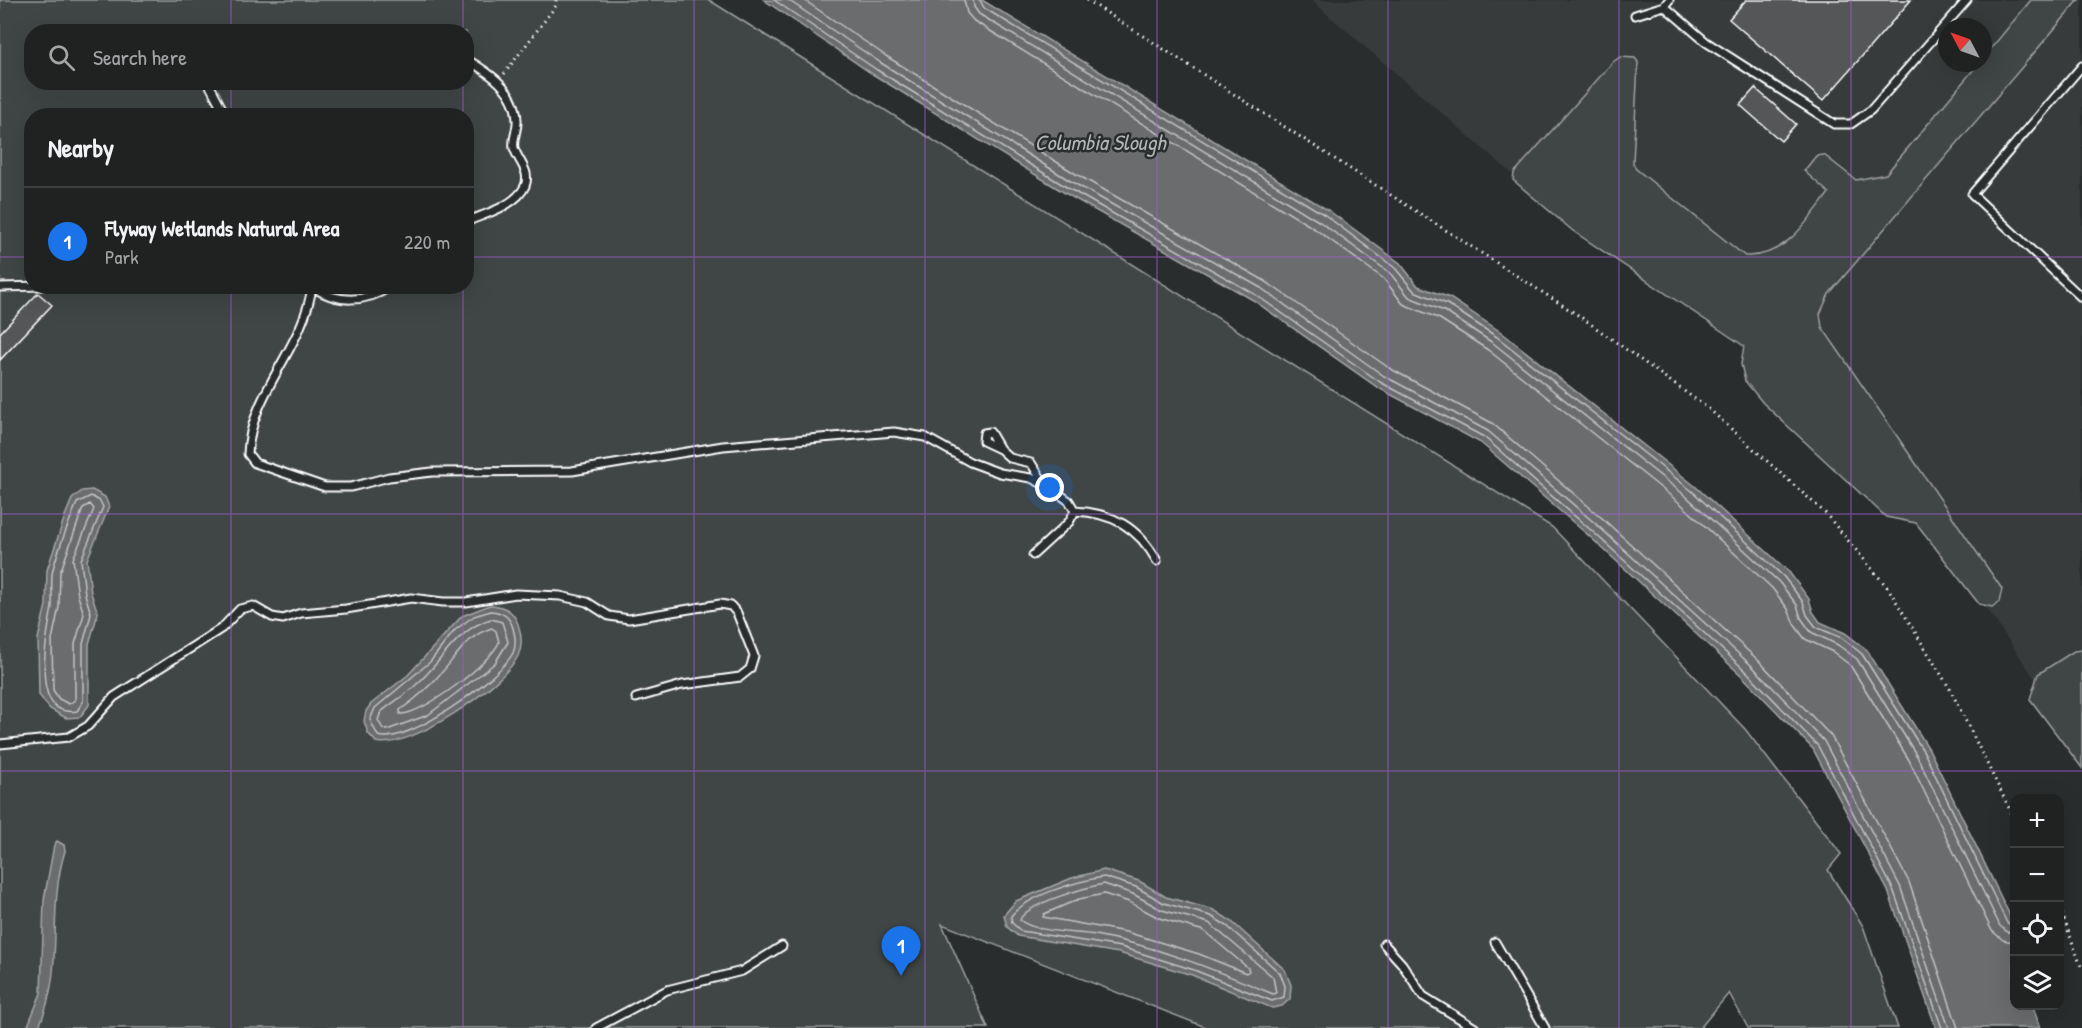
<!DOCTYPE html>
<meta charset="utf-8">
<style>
:root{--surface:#202222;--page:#282a2a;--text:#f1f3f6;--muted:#a2a4a5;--line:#3d3f40;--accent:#1a73e8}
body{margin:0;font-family:"Patrick Hand",sans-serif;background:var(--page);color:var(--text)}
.controls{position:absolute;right:18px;bottom:18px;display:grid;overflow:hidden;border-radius:12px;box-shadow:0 6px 24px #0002}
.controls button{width:54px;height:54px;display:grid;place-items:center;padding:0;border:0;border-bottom:2px solid var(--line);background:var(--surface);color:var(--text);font:30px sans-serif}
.compass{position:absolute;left:1938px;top:18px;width:54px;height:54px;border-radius:50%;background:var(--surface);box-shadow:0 6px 24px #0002;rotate:311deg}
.you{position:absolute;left:1050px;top:488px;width:21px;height:21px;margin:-15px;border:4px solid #fff;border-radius:50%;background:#1a73e8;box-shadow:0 0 0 9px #1a73e833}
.badge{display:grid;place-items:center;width:39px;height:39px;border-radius:50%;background:var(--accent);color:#fff;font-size:20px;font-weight:700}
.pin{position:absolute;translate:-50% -50px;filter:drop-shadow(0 2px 3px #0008)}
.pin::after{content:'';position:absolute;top:32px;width:21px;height:18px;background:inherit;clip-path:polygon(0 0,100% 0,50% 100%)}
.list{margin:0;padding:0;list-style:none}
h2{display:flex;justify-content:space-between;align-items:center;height:78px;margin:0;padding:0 24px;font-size:26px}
h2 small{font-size:20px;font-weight:400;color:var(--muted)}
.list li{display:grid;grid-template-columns:39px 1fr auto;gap:18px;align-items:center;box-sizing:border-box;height:108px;padding:0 24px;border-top:2px solid var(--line)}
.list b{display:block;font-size:22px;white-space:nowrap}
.list p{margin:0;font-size:20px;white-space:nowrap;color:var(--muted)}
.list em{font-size:20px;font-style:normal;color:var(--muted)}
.icon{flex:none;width:33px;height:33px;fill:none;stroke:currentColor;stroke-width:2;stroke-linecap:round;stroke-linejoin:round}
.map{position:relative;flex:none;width:2082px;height:1028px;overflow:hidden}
.search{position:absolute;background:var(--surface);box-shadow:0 6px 24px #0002;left:24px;top:24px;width:450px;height:66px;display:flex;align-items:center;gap:15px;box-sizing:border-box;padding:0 21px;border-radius:24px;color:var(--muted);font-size:22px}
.panel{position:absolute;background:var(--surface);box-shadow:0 6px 24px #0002;left:24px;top:108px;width:450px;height:186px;border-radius:24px}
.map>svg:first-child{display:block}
.built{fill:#373a3b;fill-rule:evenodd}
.green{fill:#414445;stroke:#a0a2a2;stroke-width:1.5;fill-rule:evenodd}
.water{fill:#6a6c6d;stroke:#a6a7a7;stroke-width:1.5}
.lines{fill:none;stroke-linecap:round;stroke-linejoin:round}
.shore{stroke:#c3c4c5;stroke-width:1.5}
.building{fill:#555758;stroke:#fff;stroke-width:1.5}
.service-casing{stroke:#fff;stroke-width:11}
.path{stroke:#fff;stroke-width:3;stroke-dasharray:1.5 4.5;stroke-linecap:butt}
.service{stroke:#2a2d2e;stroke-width:7}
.grid{fill:none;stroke:#9c61cf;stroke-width:1.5;stroke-opacity:0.55}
.labels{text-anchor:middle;stroke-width:5;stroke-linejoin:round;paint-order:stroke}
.water-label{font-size:22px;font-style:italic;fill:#b4b6b6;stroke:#2a2d2e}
</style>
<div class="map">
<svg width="2082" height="1028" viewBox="0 0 2082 1028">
<rect width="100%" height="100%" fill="#2a2d2e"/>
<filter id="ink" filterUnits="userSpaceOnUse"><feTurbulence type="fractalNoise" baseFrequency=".0167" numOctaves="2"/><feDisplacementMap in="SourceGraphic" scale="12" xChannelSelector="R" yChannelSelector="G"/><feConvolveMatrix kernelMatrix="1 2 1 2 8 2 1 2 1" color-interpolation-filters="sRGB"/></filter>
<g filter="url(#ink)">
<!-- built -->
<path class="built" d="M1311,0H2082V721L2039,685L1988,610L1926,531L1832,428L1740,345L1510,172ZM1947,27H1983V63H1947Z"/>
<!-- green -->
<path class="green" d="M0,0H709L1552,527L1745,729L1841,854L1828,870L1863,926L1898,1028H1748L1729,993L1700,1028H1208L942,924L988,1028H0ZM32,32H466V82H32ZM32,116H466V286H32Z
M2031,0H2079L1829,294L1820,314L1822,327L2002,589L1999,602L1992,607L1979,604L1916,523L1886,517L1763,403L1745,381L1741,364L1744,346L1573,231L1513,180L1514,173L1613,62L1620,57L1635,58L1638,62L1633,163L1636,169L1745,256C1785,258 1808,220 1829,193L1804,171L1816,156L1824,155L1856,180L1886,174L1979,63H1983V58Z
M2082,650V768L2030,699L2038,674L2074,651Z"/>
<!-- water -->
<path class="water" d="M764,0H982L1328,210L1400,263L1418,286L1450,298L1501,332L1695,486L1789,572L1809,599L1813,612L1820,622L1845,633L1867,650L1929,749L2014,924V1006H2033L2040,1028H1936L1888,891L1813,749L1742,676L1588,535L1481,443L1377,387L1253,300L1065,193L874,75Z
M92,490L105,497L109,507L87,560L91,593L98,613L89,644V705L80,717L66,718L50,709L39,695L38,639L46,605L47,570L65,516L72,499L82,491Z
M490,605C504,606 513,610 518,624C522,635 523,645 518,656C503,686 409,751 376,742L368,733L364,721L366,711L371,704L408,675L462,616Z
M57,841L64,845L65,851C46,912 66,970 38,1028H27L41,993L44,900L54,845Z
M1104,870L1139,881L1166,897L1214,910L1231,921L1285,970L1291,985L1290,999L1282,1006L1272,1008L1192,975L1119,953L1018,936L1007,927L1004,915L1016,901L1072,878Z"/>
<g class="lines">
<!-- shore -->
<path class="shore" d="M774,0L877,70L1068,188L1256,295L1380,382L1484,437L1592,531L1747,672L1818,746L1893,889L1942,1028
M788,0L881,63L1072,182L1261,288L1384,376L1488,431L1597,525L1752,666L1824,741L1900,886L1949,1028
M804,0L886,56L1076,174L1265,281L1389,368L1492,423L1603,519L1758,660L1831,736L1909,882L1958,1028
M964,0L967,13L974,21L1315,229L1384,279L1403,304L1440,319L1488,350L1681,504L1772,588L1788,609L1794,624L1805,639L1833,652L1850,665L1909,760L1992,931L2003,940L2014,942
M973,0L974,7L979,14L1320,222L1390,273L1409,297L1444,311L1493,343L1687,497L1779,582L1797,605L1801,618L1811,632L1838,645L1857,659L1917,756L2000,926L2007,932L2014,933
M980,0L984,8L1325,215L1395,268L1414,291L1447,304L1497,337L1692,491L1784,577L1803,602L1807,615L1816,627L1842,638L1862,654L1924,752L2007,923L2014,925
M91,496L100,501L103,507L81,560L85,594L91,614L83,644V702L77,711C27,719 48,632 52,607C53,594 50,581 53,569C59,547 68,524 77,503Z
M90,504L94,509L73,559L78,596L84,614L75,644V700L69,704L59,699L53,690L52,640L59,607L60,573L83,508Z
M491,611C501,612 508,615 512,625C515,634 517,644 513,653C500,678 407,746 378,736L370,720L375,708L430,662L455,630L474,616Z
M491,619L502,622L508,642L495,663L428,715L387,730L383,729L378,720L381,712C393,702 407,694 418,683C443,660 457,629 491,619Z
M492,628L496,631L499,642C492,662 421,716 400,714V710C416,699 431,685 443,671C459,653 468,635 492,628Z
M1104,877L1136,887L1164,903L1211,916L1227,926L1280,973L1285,986L1284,997L1272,1001L1194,970L1121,947L1021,931L1012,923L1011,916C1028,895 1077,881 1104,877Z
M1104,884L1133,894L1162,910L1209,923L1273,977L1276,993L1273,994C1215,970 1157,946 1095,935C1077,932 1032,932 1020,920C1025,904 1087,887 1104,884Z
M1104,894L1129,902L1159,918L1204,931L1248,968L1249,971L1246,973L1199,954L1126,932L1043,917L1044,914L1079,899Z"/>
</g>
<!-- building -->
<path class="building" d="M1746,0H1911L1823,101L1729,19Z
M1755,88L1796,124L1781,141L1740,105Z
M38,293L52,305L0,360V333Z"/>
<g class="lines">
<!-- service casing -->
<g class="service-casing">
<path id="service" d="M1664,6L1706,42L1834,124H1851L1871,110L1967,0
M1635,15L1664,6L1669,0
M466,59C490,73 516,90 517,120C518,130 512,138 514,148C518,161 531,171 525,186C516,206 484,214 466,222
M2082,66L1972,194L2082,298
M208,82L226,116
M312,286C305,346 250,393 248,454L255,463L325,487H351L389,477L432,472L572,471L723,446L894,432L925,437L970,462L1000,473L1031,478L1051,488L1069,501L1075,511L1069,522L1033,555
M312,286C336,304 366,303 391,286
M0,287L42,286
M1000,449L983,441L984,433L990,432L1000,449L1010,458L1031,463L1044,483
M1075,511C1113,513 1138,527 1157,561
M0,744L69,737L88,726L114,697L222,628L240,609L253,606L272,617L283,619L301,613L346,609L411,598L443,602H466L516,594L560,596L587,602L609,616L629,619L720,604L731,606L737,613L754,656L750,669L740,677L682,685L636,698
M1495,942L1545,1028
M1384,944L1402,964L1423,996L1475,1028
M596,1028L667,990L742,971L782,946"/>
</g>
<!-- path -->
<path class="path" d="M1087,0L1581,317L1709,409L1825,513L1888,588L1950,689L2014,818
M504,74L555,7L556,0
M2060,908L2082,969"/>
<!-- service -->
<use href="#service" class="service"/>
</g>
</g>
<!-- grid -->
<path class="grid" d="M231,0V32M463,0V32M694,0V1028M925,0V1028M1157,0V1028M1388,0V1028M1619,0V1028M1851,0V1028M231,82V116M463,82V116M0,257H32M466,257H2082M231,286V1028M463,286V1028M0,514H2082M0,771H2082"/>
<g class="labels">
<!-- water labels -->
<g class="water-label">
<text x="1100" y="150">Columbia Slough</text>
</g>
</g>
</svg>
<div class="controls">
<button>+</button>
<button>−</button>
<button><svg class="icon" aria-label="locate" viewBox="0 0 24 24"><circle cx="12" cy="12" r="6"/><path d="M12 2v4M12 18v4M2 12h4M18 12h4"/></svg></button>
<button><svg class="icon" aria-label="layers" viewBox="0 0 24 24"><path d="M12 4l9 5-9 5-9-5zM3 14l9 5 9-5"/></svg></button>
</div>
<svg class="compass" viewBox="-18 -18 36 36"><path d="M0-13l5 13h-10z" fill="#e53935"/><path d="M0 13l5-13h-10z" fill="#a2a4a5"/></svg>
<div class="you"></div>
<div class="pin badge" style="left:901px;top:976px">1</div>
<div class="search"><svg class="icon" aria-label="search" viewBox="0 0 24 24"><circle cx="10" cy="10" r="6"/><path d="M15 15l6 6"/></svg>Search here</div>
<section class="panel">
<h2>Nearby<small></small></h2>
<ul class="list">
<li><span class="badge">1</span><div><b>Flyway Wetlands Natural Area</b><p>Park</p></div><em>220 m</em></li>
</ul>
</section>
</div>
